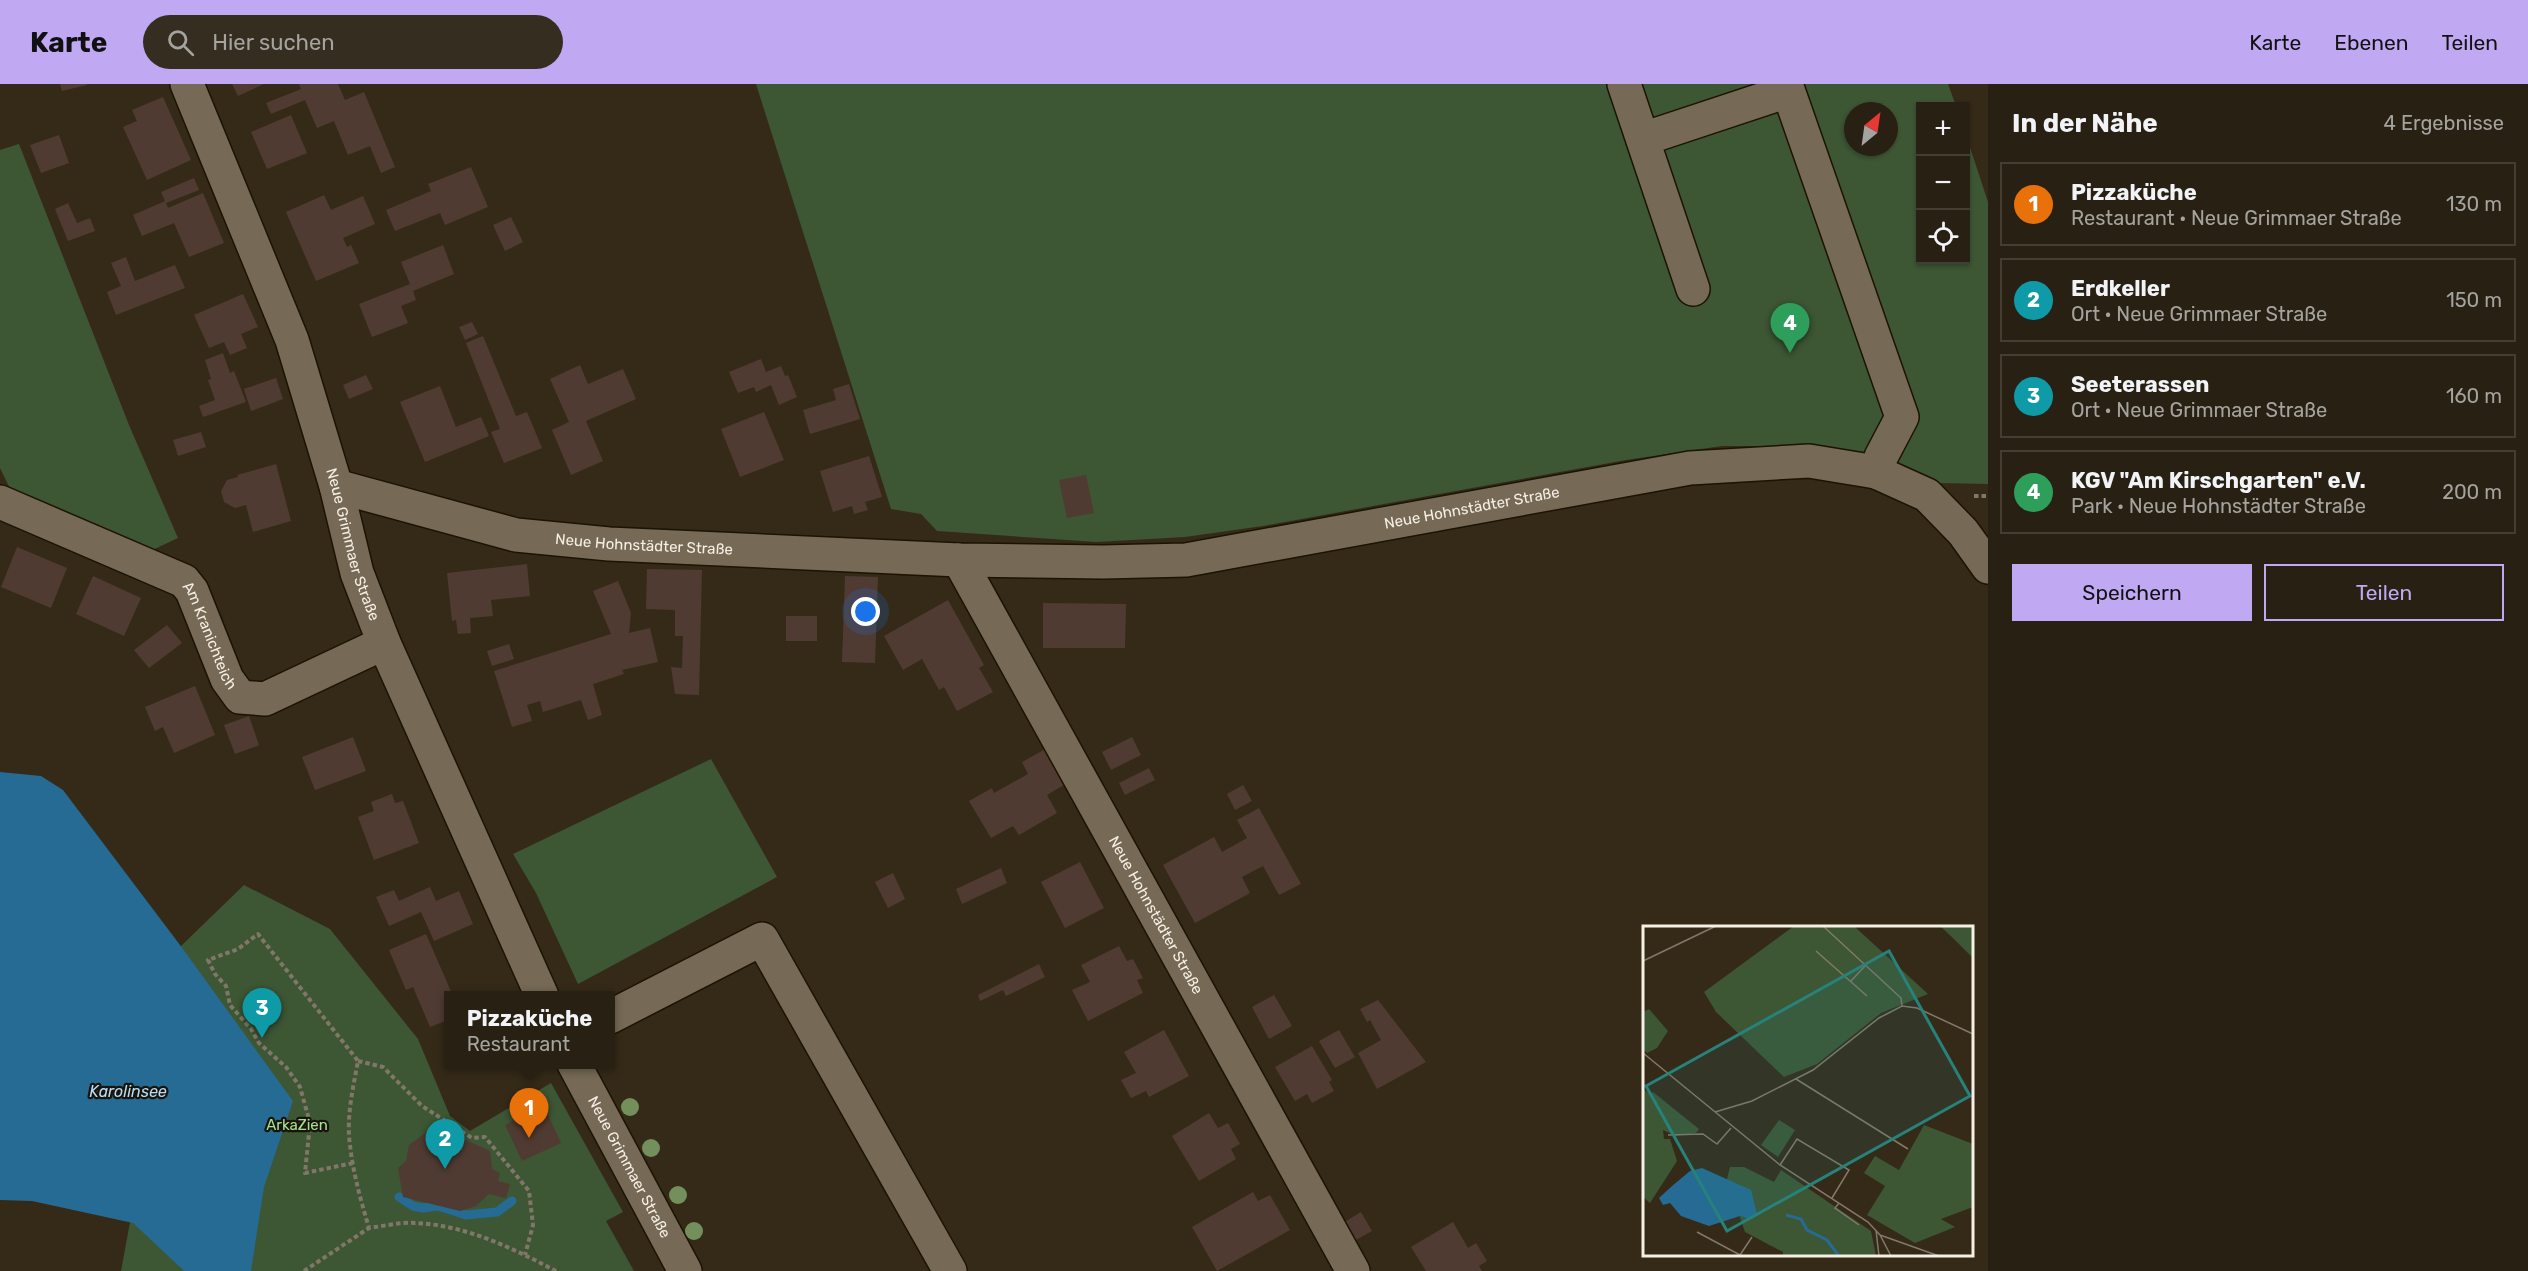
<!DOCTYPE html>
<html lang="de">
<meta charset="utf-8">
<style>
:root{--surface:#282012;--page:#342d20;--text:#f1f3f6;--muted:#a5a39f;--line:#443e32;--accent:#c1a8f3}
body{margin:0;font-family:Rubik,sans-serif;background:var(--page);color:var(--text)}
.controls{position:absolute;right:18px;top:18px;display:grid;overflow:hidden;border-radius:0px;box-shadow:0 2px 4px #0004}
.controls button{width:54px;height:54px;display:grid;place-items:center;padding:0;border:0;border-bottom:2px solid var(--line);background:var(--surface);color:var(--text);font:30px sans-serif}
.compass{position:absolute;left:1844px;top:18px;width:54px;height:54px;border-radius:50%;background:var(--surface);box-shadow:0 2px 4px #0004;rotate:29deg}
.you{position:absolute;left:866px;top:528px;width:21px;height:21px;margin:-15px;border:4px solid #fff;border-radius:50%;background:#1a73e8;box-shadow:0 0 0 9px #1a73e833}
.badge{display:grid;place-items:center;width:39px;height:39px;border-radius:50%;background:var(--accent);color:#fff;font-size:20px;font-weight:700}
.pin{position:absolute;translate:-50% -50px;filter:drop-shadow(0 2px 3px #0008)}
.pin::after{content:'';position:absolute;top:32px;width:21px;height:18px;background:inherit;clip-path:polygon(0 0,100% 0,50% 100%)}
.popup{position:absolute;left:444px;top:907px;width:171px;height:78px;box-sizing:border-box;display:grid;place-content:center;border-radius:0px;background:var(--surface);filter:drop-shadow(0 2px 4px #0005);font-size:20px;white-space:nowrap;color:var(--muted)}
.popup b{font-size:22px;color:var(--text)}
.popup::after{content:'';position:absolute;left:50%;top:100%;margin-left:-12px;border:12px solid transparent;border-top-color:var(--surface)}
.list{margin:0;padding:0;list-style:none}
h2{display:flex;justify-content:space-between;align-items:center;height:78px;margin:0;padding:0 24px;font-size:26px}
h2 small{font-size:20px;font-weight:400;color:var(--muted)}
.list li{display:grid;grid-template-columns:39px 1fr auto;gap:18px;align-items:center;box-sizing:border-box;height:84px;margin:0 12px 12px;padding:0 12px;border:2px solid var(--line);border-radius:0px}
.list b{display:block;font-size:22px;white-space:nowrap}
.list p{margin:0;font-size:20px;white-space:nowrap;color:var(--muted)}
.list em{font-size:20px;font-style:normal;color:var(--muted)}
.actions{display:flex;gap:12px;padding:18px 24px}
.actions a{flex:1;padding:14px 0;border:2px solid var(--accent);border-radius:0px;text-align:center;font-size:21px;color:var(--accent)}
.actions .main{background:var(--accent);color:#111}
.icon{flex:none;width:33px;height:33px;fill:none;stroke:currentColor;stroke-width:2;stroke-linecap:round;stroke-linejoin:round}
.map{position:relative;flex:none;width:1988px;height:1187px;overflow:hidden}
header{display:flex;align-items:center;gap:36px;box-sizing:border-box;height:84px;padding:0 30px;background:var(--accent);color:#111}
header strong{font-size:28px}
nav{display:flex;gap:33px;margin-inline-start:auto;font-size:21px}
.search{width:420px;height:54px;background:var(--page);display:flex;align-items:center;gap:15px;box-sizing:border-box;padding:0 21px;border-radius:33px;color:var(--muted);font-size:22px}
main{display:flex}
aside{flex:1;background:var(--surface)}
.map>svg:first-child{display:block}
.green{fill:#3d5634;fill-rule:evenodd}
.water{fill:#256b94}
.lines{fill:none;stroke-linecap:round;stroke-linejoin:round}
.stream{stroke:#256b94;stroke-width:9}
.building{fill:#503b32}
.minor-casing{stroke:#1c1303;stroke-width:36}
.path{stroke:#817768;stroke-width:4;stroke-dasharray:4.5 3;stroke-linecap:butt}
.minor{stroke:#766a56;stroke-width:33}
.tree{fill:#738f5b}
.labels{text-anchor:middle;stroke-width:4.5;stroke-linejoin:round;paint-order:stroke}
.street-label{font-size:15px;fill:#f6efe4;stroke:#18140c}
.park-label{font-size:15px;fill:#a6e191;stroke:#18140c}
.water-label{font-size:16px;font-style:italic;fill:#baddf5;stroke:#18140c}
.inset-river{fill:none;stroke:#256b94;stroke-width:3}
.inset-road{fill:none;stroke:#82796a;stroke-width:1.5}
.view{fill:#26827a;fill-opacity:0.15;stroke:#26827a;stroke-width:3}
.inset-edge{fill:none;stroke:#f6efe4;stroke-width:3}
</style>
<header>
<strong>Karte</strong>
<div class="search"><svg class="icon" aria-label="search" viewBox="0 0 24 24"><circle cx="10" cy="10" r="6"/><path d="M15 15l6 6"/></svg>Hier suchen</div>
<nav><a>Karte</a><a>Ebenen</a><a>Teilen</a></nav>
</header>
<main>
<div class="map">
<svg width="1988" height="1187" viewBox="0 0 1988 1187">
<rect width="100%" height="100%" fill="#352a18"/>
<!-- green -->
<path class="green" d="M756,0H1948L1956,22H1920V176H1966V51L1988,118V400L1940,399L1878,370L1810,362H1722L1626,376L1263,442L1185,453L1096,458L937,447L921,430L891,425ZM1853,27H1889V63H1853Z
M19,60L129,341L178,454L146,469L15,415L0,384V66Z
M711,675L777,793L578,900L536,809L513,770Z
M244,801L330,845L418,955L450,1032L470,1047L551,999L623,1128L606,1137L634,1187H121L181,862Z"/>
<!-- water -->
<path class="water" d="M0,688L41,692L63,706L180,861L293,1017L264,1103L251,1187H184L133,1139L32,1117L0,1116Z"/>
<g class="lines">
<!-- stream -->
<path class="stream" d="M399,1113L413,1122L423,1124L438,1122L466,1131L497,1128L512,1117"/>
</g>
<!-- building -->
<path class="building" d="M60,0H87V1L62,7Z
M232,0H264L238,12Z
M299,0H338L345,16L364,8L395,83L381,89L370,62L348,71L334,37L317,44L305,16L271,30L266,19L301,5Z
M163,13L191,76L147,96L123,43L137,37L132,26Z
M291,31L307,69L267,85L251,48Z
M59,51L69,79L41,89L30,61Z
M471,83L488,123L445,141L440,129L395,147L386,126L431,107L428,100Z
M194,94L199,106L166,119L168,124L203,109L224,159L189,173L174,139L142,152L133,131L165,117L161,108Z
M324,111L331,126L363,112L375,140L343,154L347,163L351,161L359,179L316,197L286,128Z
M68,119L77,139L90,134L95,147L68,157L55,125Z
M511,133L523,158L505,167L493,141Z
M443,161L454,190L413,207L416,216L401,222L408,239L372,253L359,220L410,200L401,178Z
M126,173L135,197L175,181L185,204L116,231L107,208L121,202L111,179Z
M243,210L258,243L241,250L247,264L230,271L224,258L209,264L194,231Z
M472,238L478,250L465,256L459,243Z
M483,252L516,332L527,328L542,364L504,379L491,348L500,345L466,259Z
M223,269L230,289L234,287L246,318L203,333L199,322L215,316L208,296L211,295L205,276Z
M761,275L766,288L781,282L785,292L788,291L797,313L779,321L771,301L756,308L754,303L738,309L729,288Z
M580,281L588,300L623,285L636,315L586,337L603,377L571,391L552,346L569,338L550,295Z
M366,291L373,305L349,315L343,301Z
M276,294L283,315L251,327L244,305Z
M849,300L860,335L810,350L803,326L836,316L833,305Z
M440,302L456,343L481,333L489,352L425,378L400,318Z
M764,328L784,376L740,393L721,345Z
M201,348L206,363L178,372L173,356Z
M869,372L882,413L865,418L868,426L854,430L852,422L833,428L820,387Z
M276,380L291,437L253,448L246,421L235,424L224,418L221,407L227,396L238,393L237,391Z
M1086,391L1094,429L1067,434L1059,396Z
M17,463L67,484L51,524L1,503Z
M527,480L530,512L491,516L493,532L470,534L471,549L458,550L456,536L452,537L447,489Z
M647,485L702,486L699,611L675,610L671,583L682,584L683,552H675V526L646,525Z
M93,492L141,514L124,552L76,530Z
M845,492L878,493L875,579L842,578Z
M618,497L631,529L629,549L650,544L658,578L622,586L624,590L593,600L602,631L588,636L581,616L543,628L540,617L527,621L532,637L512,643L494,587L611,550L593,507Z
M948,516L984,581L979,584L993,608L957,627L944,603L939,606L922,575L903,586L884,552Z
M1043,519L1126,520L1125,564H1043Z
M786,532H817V557H786Z
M167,541L182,559L149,584L134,566Z
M509,560L514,575L492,582L487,567Z
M195,602L215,651L174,669L163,643L155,647L145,623Z
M249,632L259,661L235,670L224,641Z
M353,653L366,687L315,706L302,673Z
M1132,653L1141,671L1111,686L1102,668Z
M1049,663L1069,698L1047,711L1057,729L1019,751L1013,742L991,754L969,717L992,704L994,709L1028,690L1022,678Z
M1149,684L1155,696L1125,711L1119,699Z
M1243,701L1252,717L1235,726L1227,710Z
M392,710L395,719L403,717L419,759L374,776L358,733L374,727L371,718Z
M1259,724L1301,800L1279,811L1263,782L1242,793L1250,809L1195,839L1163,781L1214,753L1222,768L1247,754L1237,736Z
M1080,778L1104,824L1065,844L1041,798Z
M1001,784L1007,799L962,820L956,805Z
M893,789L905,815L888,824L875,798Z
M430,803L436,817L459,807L473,840L434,857L421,828L389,842L376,813L394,806L399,817Z
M426,850L453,912H448V936L430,943L413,903L406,906L389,866Z
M1119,862L1127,877L1133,875L1143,894L1137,896L1143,909L1088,937L1072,906L1090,898L1081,881Z
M1039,880L1045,893L1006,912L1003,906L980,917L978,911Z
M1274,911L1292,942L1269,955L1252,923Z
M1378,916L1426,978L1377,1005L1358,969L1381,956L1370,936L1367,938L1360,925Z
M1164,946L1189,992L1149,1013L1146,1007L1131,1014L1121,996L1136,989L1124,968Z
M1339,946L1355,973L1335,984L1319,957Z
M1312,962L1332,996L1329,998L1334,1007L1312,1019L1307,1010L1295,1017L1275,983Z
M544,1022L561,1059L522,1077L505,1041Z
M1209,1029L1218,1044L1228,1039L1240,1060L1231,1065L1236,1075L1199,1097L1172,1052Z
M435,1042L490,1067L492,1085L500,1089L498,1097L510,1100L506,1114L489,1110L476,1122L460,1127L403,1113L398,1084L406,1077L409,1061Z
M1253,1108L1258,1117L1270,1111L1290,1146L1217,1187L1192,1143Z
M1361,1128L1372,1147L1354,1157L1343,1139Z
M1453,1138L1468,1164L1476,1159L1487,1177L1479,1182L1482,1187H1426L1411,1163Z"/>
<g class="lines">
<!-- minor casing -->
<g class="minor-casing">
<g id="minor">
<path id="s1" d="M187,0L292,256L336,402L357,489L384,559L542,912"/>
<path d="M1624,0L1693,205"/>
<path d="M1786,0L1902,333L1881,373L1876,388"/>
<path d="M1643,55L1788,7"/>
<path id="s2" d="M336,402L516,451L609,460L959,476L1103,478L1186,476L1690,384L1809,377L1876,388L1927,411L1963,448L1988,483"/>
<path id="s3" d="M0,418L184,497L192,507L227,595L240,613L265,615L384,559"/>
<path id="s4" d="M959,476L1353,1187"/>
<path d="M610,933L762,855L950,1187"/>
<path id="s5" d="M574,980L685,1187"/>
</g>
</g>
<!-- path -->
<path class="path" d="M1974,412H1988
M358,977L383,983L422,1022L472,1054L485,1053L529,1107L533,1141L525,1171
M353,1079L305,1089L310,1039L300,1003L286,983L259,959L251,945L230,921L226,902L215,890L208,876L238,865L258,850L358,977C353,1004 346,1034 350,1061C353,1089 361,1117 369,1144C384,1142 400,1138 415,1139C466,1141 512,1164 556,1187
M304,1187L369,1144"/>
<!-- minor -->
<use href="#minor" class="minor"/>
</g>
<!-- trees -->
<g class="tree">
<circle cx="630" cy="1023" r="9"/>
<circle cx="651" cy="1064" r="9"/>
<circle cx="678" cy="1111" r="9"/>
<circle cx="694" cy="1147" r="9"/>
</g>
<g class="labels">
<!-- street labels -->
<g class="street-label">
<text dy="5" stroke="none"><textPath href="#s2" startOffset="1148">Neue Hohnstädter Straße</textPath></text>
<text dy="5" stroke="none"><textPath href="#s1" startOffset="490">Neue Grimmaer Straße</textPath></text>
<text dy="5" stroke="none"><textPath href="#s2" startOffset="315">Neue Hohnstädter Straße</textPath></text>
<text dy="5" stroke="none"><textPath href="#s3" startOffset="261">Am Kranichteich</textPath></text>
<text dy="5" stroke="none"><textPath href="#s4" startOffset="406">Neue Hohnstädter Straße</textPath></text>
<text dy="5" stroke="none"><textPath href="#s5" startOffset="117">Neue Grimmaer Straße</textPath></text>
</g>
<!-- park labels -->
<g class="park-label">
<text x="297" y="1046">ArkaZien</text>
</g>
<!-- water labels -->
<g class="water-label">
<text x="128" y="1013">Karolinsee</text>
</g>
</g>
<!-- overview -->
<g transform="translate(1643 842)">
<rect width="330" height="330" fill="#352a18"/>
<path d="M151,0H211L285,68L238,87L174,138L141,151L73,86L61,66ZM297,0H330V32L310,12ZM6,83L25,105L14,122L4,127L0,123V86ZM0,163L7,168L10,166L56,203L53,207L33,210L20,204L21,213H27L34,235L7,277L0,271ZM136,194L152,204L135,231L118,219ZM281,199L330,218V281L298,293L312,301L272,317L224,289L242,260L221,247L232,230L256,244ZM87,241H101L131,256L138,244L228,305L233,330H140V326L102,306L84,253Z" fill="#3d5634"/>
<path d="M59,242L108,264L114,288L108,293L97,290L66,300L38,290L27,277L20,279L16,272L29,260L47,245Z" fill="#256b94"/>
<path class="inset-river" d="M143,289L158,293L164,304L184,314L196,330"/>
<path class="inset-road" d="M180,0L258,72L259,80M173,25L224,70M0,35L73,0M208,55L222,40M0,127L137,239L225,296L237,309L248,330M153,153L265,223M72,186L109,175L170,144L236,92L259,80L274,82L330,108M25,209L60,208L74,218L88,202M137,239L154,213L206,244L189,272M196,277L192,282L216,299M233,304L236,330M54,306L97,329L109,311M237,309L296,330"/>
<path class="view" d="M246,25L327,170L84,305L3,160Z"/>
<rect width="330" height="330" class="inset-edge"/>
</g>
</svg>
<div class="controls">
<button>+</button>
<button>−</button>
<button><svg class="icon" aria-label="locate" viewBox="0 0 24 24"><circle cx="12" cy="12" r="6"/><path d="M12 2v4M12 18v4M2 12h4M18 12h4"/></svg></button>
</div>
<svg class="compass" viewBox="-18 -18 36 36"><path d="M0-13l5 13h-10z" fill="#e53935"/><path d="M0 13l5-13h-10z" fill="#a5a39f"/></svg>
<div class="you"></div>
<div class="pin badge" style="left:529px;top:1054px;background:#e8710a">1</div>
<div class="popup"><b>Pizzaküche</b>Restaurant</div>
<div class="pin badge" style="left:445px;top:1085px;background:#0f9aa8">2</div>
<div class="pin badge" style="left:262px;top:954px;background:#0f9aa8">3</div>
<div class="pin badge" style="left:1790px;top:269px;background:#2e9e5b">4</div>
</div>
<aside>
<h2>In der Nähe<small>4 Ergebnisse</small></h2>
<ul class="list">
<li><span class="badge" style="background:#e8710a">1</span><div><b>Pizzaküche</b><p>Restaurant · Neue Grimmaer Straße</p></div><em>130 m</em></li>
<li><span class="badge" style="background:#0f9aa8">2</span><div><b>Erdkeller</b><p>Ort · Neue Grimmaer Straße</p></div><em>150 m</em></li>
<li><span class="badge" style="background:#0f9aa8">3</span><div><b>Seeterassen</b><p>Ort · Neue Grimmaer Straße</p></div><em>160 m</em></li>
<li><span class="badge" style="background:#2e9e5b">4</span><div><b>KGV &quot;Am Kirschgarten&quot; e.V.</b><p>Park · Neue Hohnstädter Straße</p></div><em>200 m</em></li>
</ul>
<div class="actions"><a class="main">Speichern</a><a>Teilen</a></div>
</aside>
</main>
